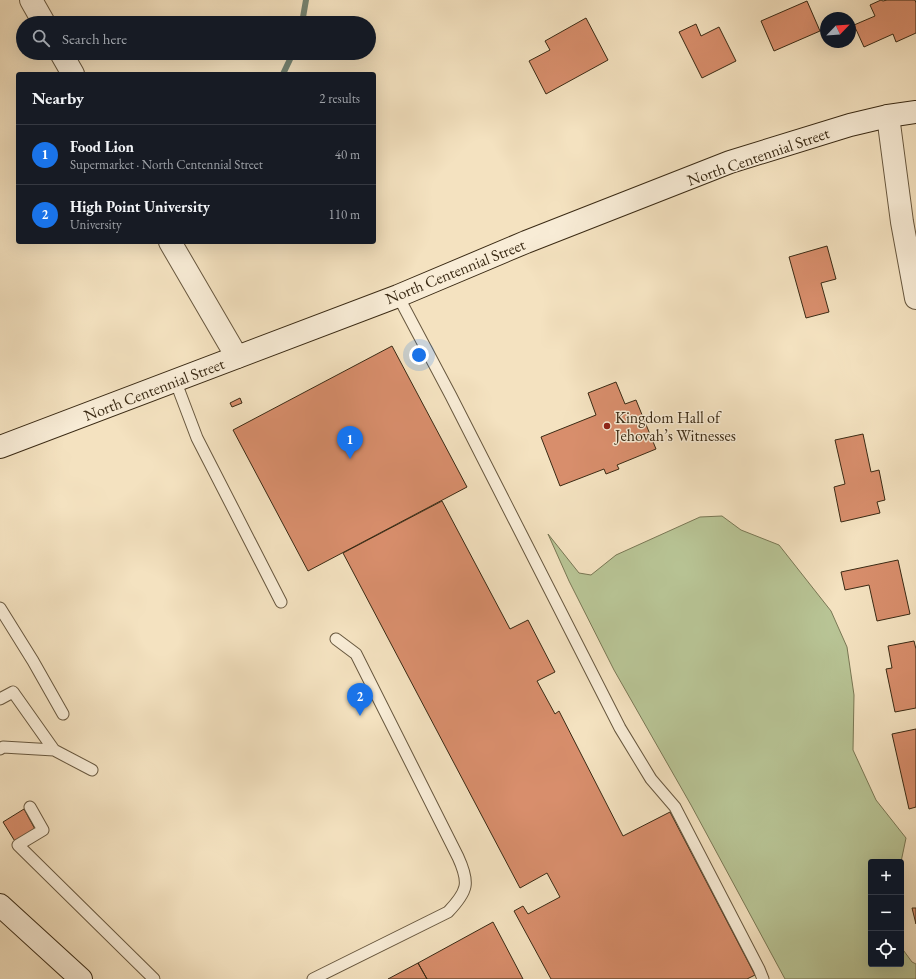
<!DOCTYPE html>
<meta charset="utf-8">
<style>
:root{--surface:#171b24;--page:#242831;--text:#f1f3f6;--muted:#9ea1a6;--line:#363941;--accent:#1a73e8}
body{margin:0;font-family:"EB Garamond",serif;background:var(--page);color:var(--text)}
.controls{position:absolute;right:12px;bottom:12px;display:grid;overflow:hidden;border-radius:4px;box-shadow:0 4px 16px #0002}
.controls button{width:36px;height:36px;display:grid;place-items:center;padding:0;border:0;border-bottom:1px solid var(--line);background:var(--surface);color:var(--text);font:20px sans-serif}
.compass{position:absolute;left:820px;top:12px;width:36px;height:36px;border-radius:50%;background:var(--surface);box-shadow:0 4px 16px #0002;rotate:65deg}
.you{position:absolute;left:419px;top:355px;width:14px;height:14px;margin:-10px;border:3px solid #fff;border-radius:50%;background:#1a73e8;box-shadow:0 0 0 6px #1a73e833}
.badge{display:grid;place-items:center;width:26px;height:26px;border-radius:50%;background:var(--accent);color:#fff;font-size:13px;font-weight:700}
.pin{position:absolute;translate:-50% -33px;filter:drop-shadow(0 1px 2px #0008)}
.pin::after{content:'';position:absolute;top:21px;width:14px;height:12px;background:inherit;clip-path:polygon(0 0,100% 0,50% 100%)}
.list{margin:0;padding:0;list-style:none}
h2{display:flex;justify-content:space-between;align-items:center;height:52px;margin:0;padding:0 16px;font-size:17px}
h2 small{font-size:13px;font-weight:400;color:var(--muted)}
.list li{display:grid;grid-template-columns:26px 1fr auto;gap:12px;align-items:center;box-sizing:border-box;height:60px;padding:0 16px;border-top:1px solid var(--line)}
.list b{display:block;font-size:15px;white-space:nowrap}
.list p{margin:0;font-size:13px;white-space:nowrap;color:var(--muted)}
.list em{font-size:13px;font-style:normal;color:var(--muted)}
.icon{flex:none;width:22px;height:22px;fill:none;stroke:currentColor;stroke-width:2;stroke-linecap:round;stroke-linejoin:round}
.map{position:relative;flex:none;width:916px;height:979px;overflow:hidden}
.search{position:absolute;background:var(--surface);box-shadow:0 4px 16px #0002;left:16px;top:16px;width:360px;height:44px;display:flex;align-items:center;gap:10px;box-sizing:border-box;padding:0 14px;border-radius:22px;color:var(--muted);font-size:15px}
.panel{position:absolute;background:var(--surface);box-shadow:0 4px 16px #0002;left:16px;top:72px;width:360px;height:172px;border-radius:4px}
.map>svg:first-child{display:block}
.green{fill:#b8c495;stroke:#797754}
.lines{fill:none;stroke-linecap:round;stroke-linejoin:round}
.stream{stroke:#758371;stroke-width:6}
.building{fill:#d88e6c;stroke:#3a2a14}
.service-casing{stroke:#68583f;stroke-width:13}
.minor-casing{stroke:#68583f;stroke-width:24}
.secondary-casing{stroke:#3a2a14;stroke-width:24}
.service{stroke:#f8ecd6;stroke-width:11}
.minor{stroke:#f8ecd6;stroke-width:22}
.secondary{stroke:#f8ecd6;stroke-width:22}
.poi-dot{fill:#8f2418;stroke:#f8ecd6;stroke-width:1.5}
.labels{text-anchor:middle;stroke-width:3;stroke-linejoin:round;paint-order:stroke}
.street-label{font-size:16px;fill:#3a2a14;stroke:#f8ecd6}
.poi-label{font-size:16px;fill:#3a2a14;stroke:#f8ecd6;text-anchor:start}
</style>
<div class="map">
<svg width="916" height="979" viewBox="0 0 916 979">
<rect width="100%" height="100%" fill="#f4e2c0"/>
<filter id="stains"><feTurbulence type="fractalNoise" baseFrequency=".005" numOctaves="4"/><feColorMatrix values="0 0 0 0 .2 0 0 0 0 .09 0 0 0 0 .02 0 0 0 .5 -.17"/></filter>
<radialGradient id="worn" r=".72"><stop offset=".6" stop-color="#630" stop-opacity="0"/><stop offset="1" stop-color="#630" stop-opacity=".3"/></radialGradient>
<!-- green -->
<path class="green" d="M722,516L741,530L779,545L831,611L847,647L854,695L853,750L876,800L906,838L901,862H871V964H901V947L912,962L916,964V979H785L691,805L614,670L569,581L548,534L579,573L591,575L616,555L700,517Z"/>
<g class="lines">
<!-- stream -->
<path class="stream" d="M302,23L306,0
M283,74L293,53"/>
</g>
<!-- building -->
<path class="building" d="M881,0L883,1L887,0H915L916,3V33L896,42L893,34L864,47L854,25L875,16L870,5Z
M807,1L820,31L774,51L761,21Z
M586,18L608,60L546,94L529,61L550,50L545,41Z
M696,24L701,36L719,27L736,61L702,78L679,32Z
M827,246L836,279L821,283L829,312L806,318L789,257Z
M392,346L467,487L308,571L233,430Z
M616,382L625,404L636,400L656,449L617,465L619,469L606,474L604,469L560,486L541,437L596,415L588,393Z
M240,398L242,403L232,407L230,403Z
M863,434L871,472L879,470L885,500L877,502L880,513L841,522L834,487L845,484L835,440Z
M442,501L510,629L528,620L555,672L537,681L555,714L559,711L623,836L670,812L755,975L747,979H551L514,911L523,906L528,914L560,897L547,873L520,888L343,553Z
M898,560L910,614L877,621L869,585L845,590L841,572Z
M914,641L916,649V708L895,712L886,669L892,668L888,646Z
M916,729V807L909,809L892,734Z
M24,809L36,831L16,843L3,822Z
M912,908H916V924Z
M493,922L523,979H427L418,963Z
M418,963L427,979H388Z"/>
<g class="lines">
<!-- service casing -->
<g class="service-casing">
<path id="service" d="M398,296L451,396L620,728L651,779L675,807L759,969L763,979
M175,380L197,438L281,602
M0,608L33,661L63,714
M0,699L13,692L54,750
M0,749L3,747L54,750L92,770
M30,807L43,830L18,845L154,979
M313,979L448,912C468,891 470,883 458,857L356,654L336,639"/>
</g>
<!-- minor casing -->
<g class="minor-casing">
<path id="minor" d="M31,0L44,23
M61,53L73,74
M888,116L902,222L916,298
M170,242L237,357"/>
</g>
<!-- secondary casing -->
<g class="secondary-casing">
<path id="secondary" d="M0,447L398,296L526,242L730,162L850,125L888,116L916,112
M0,905L81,979"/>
</g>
<!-- service -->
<use href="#service" class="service"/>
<!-- minor -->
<use href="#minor" class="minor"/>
<!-- secondary -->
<use href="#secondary" class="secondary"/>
</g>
<!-- markers -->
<circle class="poi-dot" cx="607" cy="426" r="4"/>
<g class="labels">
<!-- street labels -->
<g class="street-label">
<text transform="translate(758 156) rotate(-19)" y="6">North Centennial Street</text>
<text transform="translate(455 271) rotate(-22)" y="6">North Centennial Street</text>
<text transform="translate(154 389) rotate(-21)" y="6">North Centennial Street</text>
</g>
<!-- poi labels -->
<g class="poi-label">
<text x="615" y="423">Kingdom Hall of<tspan x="615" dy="18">Jehovah’s Witnesses</tspan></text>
</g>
</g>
<rect width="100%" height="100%" filter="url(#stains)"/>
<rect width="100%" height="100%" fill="url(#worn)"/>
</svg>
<div class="controls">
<button>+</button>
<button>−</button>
<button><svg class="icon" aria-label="locate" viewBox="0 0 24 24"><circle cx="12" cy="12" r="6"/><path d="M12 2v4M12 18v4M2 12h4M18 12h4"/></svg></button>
</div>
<svg class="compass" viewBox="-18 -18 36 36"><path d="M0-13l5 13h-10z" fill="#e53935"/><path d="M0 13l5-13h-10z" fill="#9ea1a6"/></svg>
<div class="you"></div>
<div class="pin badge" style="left:350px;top:459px">1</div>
<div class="pin badge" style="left:360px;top:716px">2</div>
<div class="search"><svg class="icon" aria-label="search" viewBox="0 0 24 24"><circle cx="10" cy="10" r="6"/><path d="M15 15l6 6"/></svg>Search here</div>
<section class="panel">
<h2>Nearby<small>2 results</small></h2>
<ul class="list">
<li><span class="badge">1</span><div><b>Food Lion</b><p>Supermarket · North Centennial Street</p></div><em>40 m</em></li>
<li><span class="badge">2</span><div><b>High Point University</b><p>University</p></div><em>110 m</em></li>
</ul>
</section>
</div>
